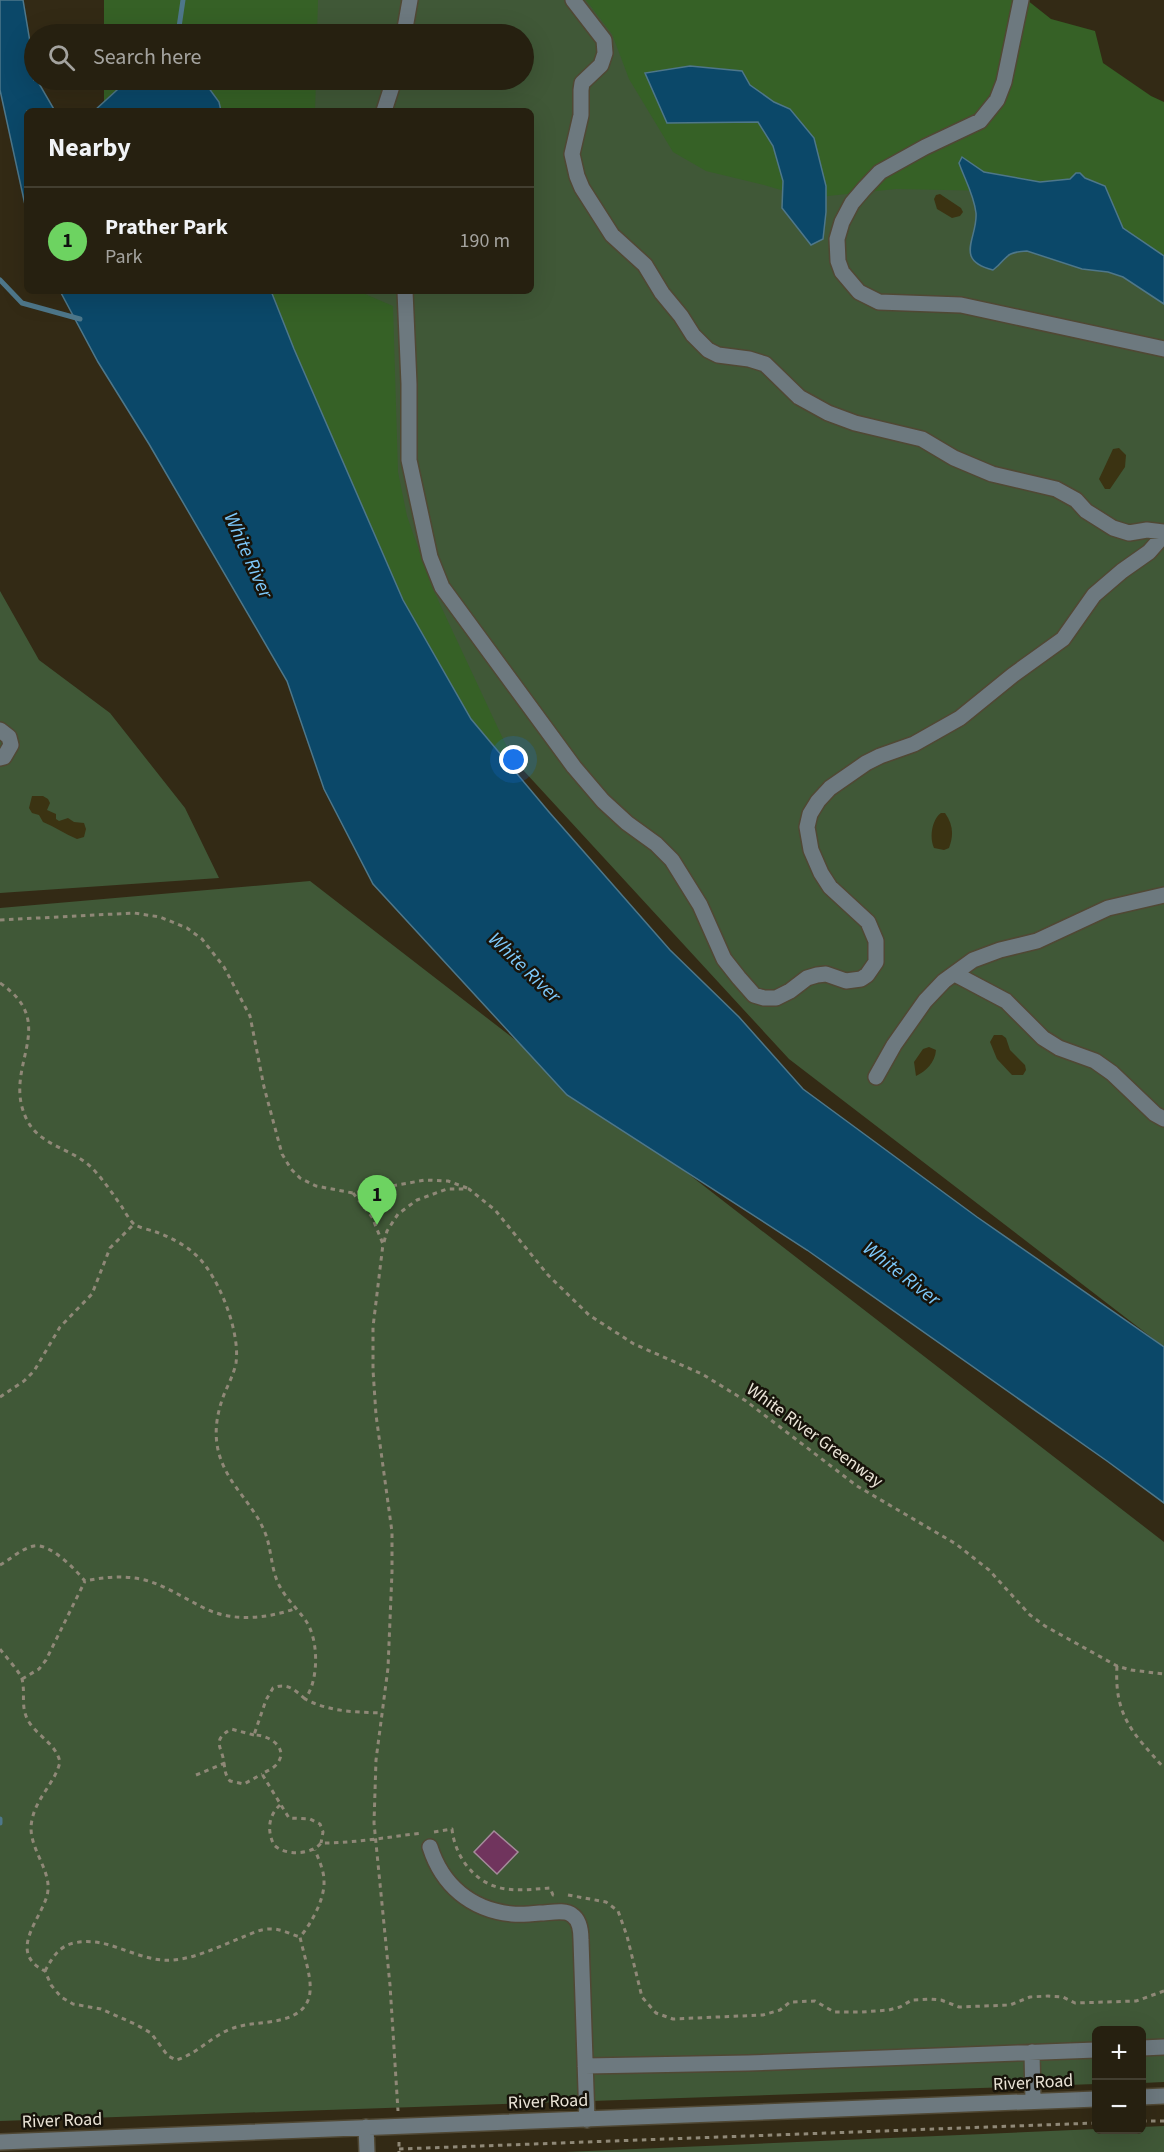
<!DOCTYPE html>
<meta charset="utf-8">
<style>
:root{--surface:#262010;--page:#322d1e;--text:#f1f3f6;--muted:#a4a39f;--line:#423e30;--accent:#6dd361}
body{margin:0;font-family:"Source Sans 3",sans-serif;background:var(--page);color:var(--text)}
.controls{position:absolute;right:18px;bottom:18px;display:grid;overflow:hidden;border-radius:9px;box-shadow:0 6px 24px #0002}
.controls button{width:54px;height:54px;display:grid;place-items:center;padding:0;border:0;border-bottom:2px solid var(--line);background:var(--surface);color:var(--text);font:30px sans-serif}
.you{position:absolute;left:514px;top:760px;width:21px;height:21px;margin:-15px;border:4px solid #fff;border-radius:50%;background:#1a73e8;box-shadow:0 0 0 9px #1a73e833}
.badge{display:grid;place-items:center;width:39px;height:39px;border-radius:50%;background:var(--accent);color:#111;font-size:20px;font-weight:700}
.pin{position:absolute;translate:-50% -50px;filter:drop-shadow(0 2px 3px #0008)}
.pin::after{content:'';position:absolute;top:32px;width:21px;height:18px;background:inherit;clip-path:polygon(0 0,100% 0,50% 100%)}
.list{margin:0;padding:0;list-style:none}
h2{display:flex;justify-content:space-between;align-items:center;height:78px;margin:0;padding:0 24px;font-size:26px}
h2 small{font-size:20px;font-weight:400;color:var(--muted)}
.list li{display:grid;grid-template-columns:39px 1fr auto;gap:18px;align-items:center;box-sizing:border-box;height:108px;padding:0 24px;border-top:2px solid var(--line)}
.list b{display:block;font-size:22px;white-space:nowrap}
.list p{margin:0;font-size:20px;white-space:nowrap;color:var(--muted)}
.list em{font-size:20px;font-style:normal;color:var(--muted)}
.icon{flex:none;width:33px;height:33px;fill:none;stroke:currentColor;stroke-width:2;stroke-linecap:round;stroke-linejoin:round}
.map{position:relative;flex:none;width:1164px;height:2152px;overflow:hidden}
.search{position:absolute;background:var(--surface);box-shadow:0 6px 24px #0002;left:24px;top:24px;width:510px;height:66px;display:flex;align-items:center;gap:15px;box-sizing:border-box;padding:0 21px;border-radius:33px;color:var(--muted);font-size:22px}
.panel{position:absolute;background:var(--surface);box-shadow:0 6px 24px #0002;left:24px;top:108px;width:510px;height:186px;border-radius:9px}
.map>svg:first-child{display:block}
.green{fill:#405837}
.forest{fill:#366126}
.sand{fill:#3b3312}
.water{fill:#0b4869;stroke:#4e778a;stroke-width:1.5}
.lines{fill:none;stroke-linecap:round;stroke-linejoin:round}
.stream{stroke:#4e778a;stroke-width:5}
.building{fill:#70345d;stroke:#a58b9b;stroke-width:1.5}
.minor-casing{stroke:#504834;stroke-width:18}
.path{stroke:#8f8877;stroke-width:3;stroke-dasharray:4.5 4.5;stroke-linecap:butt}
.minor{stroke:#6d797f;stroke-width:15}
.labels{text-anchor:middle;stroke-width:5;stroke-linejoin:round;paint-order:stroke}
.street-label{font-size:18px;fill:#eae4d7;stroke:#17130a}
.water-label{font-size:20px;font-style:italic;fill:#7dc9fb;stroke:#17130a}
</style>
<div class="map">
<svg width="1164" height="2152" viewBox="0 0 1164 2152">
<rect width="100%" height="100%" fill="#332a15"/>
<!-- green -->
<path class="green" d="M291,0H620L1164,164V1347L789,1059L512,758L375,491L306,291H531V111H276L281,80H524V34H287Z
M0,591L39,660L110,713L185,808L219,878L0,893Z
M310,881L1164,1542V2082L1142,2083V2030H1096V2084L0,2121V908Z
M1164,2126V2152H565L1096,2129L1142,2130V2127Z"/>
<!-- forest -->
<path class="forest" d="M104,0H318L317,34H104Z
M586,0H1027L1051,19L1095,31L1103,63L1151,96L1164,102V263L995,191L896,189L808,198L764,185L706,171L673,152L629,79L612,34Z
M104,80H316L315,111H104Z
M197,291H358L393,306L398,472L407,516L431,585L512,758L481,783Z"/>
<!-- sand -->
<path class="sand" d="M940,194L961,208L963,212L960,216L952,218L937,209L934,199L936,195Z
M1119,448L1126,455L1125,467L1110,489H1105L1099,479L1113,449Z
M32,796H43L48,799L50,803L47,810L56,814V819L59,821L68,818L74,822L84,823L86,829L84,837L77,839C65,834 55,827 43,822L39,815L32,813L29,808Z
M941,813H945C953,824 954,835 949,848L944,850L934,848C929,838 932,819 941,813Z
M994,1035H1002L1006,1038L1010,1050L1025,1065L1026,1070L1023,1075H1012L997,1059L990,1042Z
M929,1047L936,1050C935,1063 926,1071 916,1076L914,1062L923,1049Z"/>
<!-- water -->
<path class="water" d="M0,0H23L34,66V80H37L55,111H27V214L0,90Z
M690,66L742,71L750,85L774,102L790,109L814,138L826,186V212L823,239L811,245L782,208L783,181L773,146L758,122L667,123L645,73Z
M128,80H203L219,102L221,111H94Z
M962,157L984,172L1040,182L1070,179L1076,173H1080L1085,178L1105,186L1123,228L1164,256V304L1123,277L1108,272L1082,269L1027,251C1003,252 1008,259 993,270C953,260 978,238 976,213C974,195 965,180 959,163Z
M60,291H271L294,349L403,600L471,719L549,812L670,950L739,1017L803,1089L977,1217L1164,1347V1503L1107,1461L807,1250L567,1095L373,884L324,789L287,681L149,444L98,362Z"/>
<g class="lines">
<!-- stream -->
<path class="stream" d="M178,34L183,0
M0,280L22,303L80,319
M0,1819V1823"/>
</g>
<!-- building -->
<path class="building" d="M494,1831L518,1852L497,1874L474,1852Z"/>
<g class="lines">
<!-- minor casing -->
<g class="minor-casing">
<path id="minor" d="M573,0L604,40L605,53L601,65L582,83L581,90V115L572,154L577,176L582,188L612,235L645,265L662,293L681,316L693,335L708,350L718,355L749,359L765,364L799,397L828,413L855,423L922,439L954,458L992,474L1056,489L1076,500L1086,511L1113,528L1129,533L1147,530L1164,532
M1021,0L1004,82L997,100L980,121L925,147L880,172L864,189L852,203L842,222L837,239L838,261L842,272L859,292L879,302L961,305L1164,349
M404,34L410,0
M384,111L394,80
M405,291L409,384V460L430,557L442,587L574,767L603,801L627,823L656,844L672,860L700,905L724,959L739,978L754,995L764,998H776L790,991L807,978L817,975L826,974L846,981L861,979L867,975L876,962V941L868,922L830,887L821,873L811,850L807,827L810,814L818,801L830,788L866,763L880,756L914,744L960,718L1013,675L1063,639L1094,595L1122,571L1149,552L1164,535
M0,730L9,737L11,745L4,757L0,758
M955,974L1006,1001L1043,1038L1059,1048L1095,1061L1112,1073L1155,1114L1164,1119
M876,1077L894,1045L925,1001L944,981L973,960L1000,950L1037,941L1108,908L1164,895
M430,1847C442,1885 471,1910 512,1914C521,1915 531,1914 540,1913C549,1913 565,1909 572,1915C580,1920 581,1932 581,1940L587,2120
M1142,2048L1164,2047
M1032,2052L1033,2101
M585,2066L748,2063L1096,2050
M1142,2097L1164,2096
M366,2127L367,2152
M0,2142L1096,2099"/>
</g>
<!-- path -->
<path class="path" d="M0,920L134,913L160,917L187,928L202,939L224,967L250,1016L264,1087L282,1154L291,1169L300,1178L316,1186L353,1193L425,1180L448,1181L467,1188
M0,983C62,1025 0,1067 27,1120C40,1146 71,1148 91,1167C103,1179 112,1193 122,1207C125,1212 130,1221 135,1225C141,1228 150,1230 156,1232C177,1240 195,1250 207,1268C223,1290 240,1335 236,1363C234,1373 229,1383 225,1392C215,1417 212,1442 224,1467C234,1489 253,1506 263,1528C272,1546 270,1567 279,1585C286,1599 297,1608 306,1621C319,1640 319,1681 305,1699C330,1712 355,1712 382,1713
M353,1193L372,1217L383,1244L373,1327V1370L376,1415L392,1532V1572L388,1668L376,1760L374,1823L390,1985L398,2111
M384,1242L387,1231L398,1214L417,1200L447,1189H469L495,1210L548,1275L589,1315L634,1344L702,1374L746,1401L857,1486L956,1544L975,1559L989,1570L1030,1615L1045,1626L1117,1666L1131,1670L1164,1674
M0,1397L24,1381L34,1371L60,1327L92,1294L110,1248L134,1224
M0,1565C11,1559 22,1548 34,1546C50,1543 75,1569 85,1581C105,1577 124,1575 145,1580C166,1586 184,1598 204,1608C232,1622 265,1619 294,1609
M0,1649C5,1656 20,1672 22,1679C26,1695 19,1709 31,1725C41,1738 56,1745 60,1762C55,1783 36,1798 32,1820C26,1845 50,1867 48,1890C46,1915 4,1951 45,1971L51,1985L61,1997L73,2004L101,2009L135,2024L151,2033L168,2056L176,2060C195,2055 210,2038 228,2030C242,2024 255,2024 269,2022C328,2014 309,1978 300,1937C311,1924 325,1899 324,1881C324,1871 319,1860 315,1850
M1117,1666C1114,1716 1133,1733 1164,1768
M22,1679L39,1669L46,1660L85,1581
M305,1699C295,1690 287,1682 273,1688L266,1700L254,1735C271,1735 291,1750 275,1766C271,1770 266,1771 262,1774L289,1818L310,1819L320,1824L323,1832L321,1843
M254,1735L231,1729C211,1741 222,1746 224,1763C225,1770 225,1775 230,1781L244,1784L262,1774
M196,1775L225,1763
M280,1805C268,1816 267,1831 274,1845C285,1856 312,1855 321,1843C356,1843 388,1837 422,1833
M434,1832L452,1829C455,1858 476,1885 506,1889C520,1891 535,1889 550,1888L553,1895H555
M568,1895L606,1902L618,1911L627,1936L642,1997L656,2013L673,2019L763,2015L780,2010L790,2002L815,2001L834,2012H862L889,2010L900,2007L912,2000L930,1999L941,2000L959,2007L1010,2005L1030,1997L1048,1996L1063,1997L1075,2003L1136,2001L1164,1991
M45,1971C52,1958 59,1946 74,1943C109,1935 138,1963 173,1960C197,1958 220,1946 243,1937C251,1934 260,1929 269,1929C279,1928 290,1934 300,1937
M1142,2121H1164
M399,2142V2152
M399,2149L1096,2123"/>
<!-- minor -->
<use href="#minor" class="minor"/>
</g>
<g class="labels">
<!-- street labels -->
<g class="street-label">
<text transform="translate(815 1435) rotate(36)" y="6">White River Greenway</text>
<text transform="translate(1033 2082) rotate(-3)" y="6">River Road</text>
<text transform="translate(548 2101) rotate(-2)" y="6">River Road</text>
<text transform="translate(62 2120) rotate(-2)" y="6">River Road</text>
</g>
<!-- water labels -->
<g class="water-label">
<text transform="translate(249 555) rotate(66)" y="7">White River</text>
<text transform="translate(525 967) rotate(44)" y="7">White River</text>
<text transform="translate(902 1273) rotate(38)" y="7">White River</text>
</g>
</g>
</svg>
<div class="controls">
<button>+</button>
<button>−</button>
</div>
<div class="you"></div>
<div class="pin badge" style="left:377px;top:1225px">1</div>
<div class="search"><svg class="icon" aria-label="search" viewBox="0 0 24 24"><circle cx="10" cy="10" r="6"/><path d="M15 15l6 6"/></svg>Search here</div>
<section class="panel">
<h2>Nearby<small></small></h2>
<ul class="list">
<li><span class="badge">1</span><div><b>Prather Park</b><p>Park</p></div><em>190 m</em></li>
</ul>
</section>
</div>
